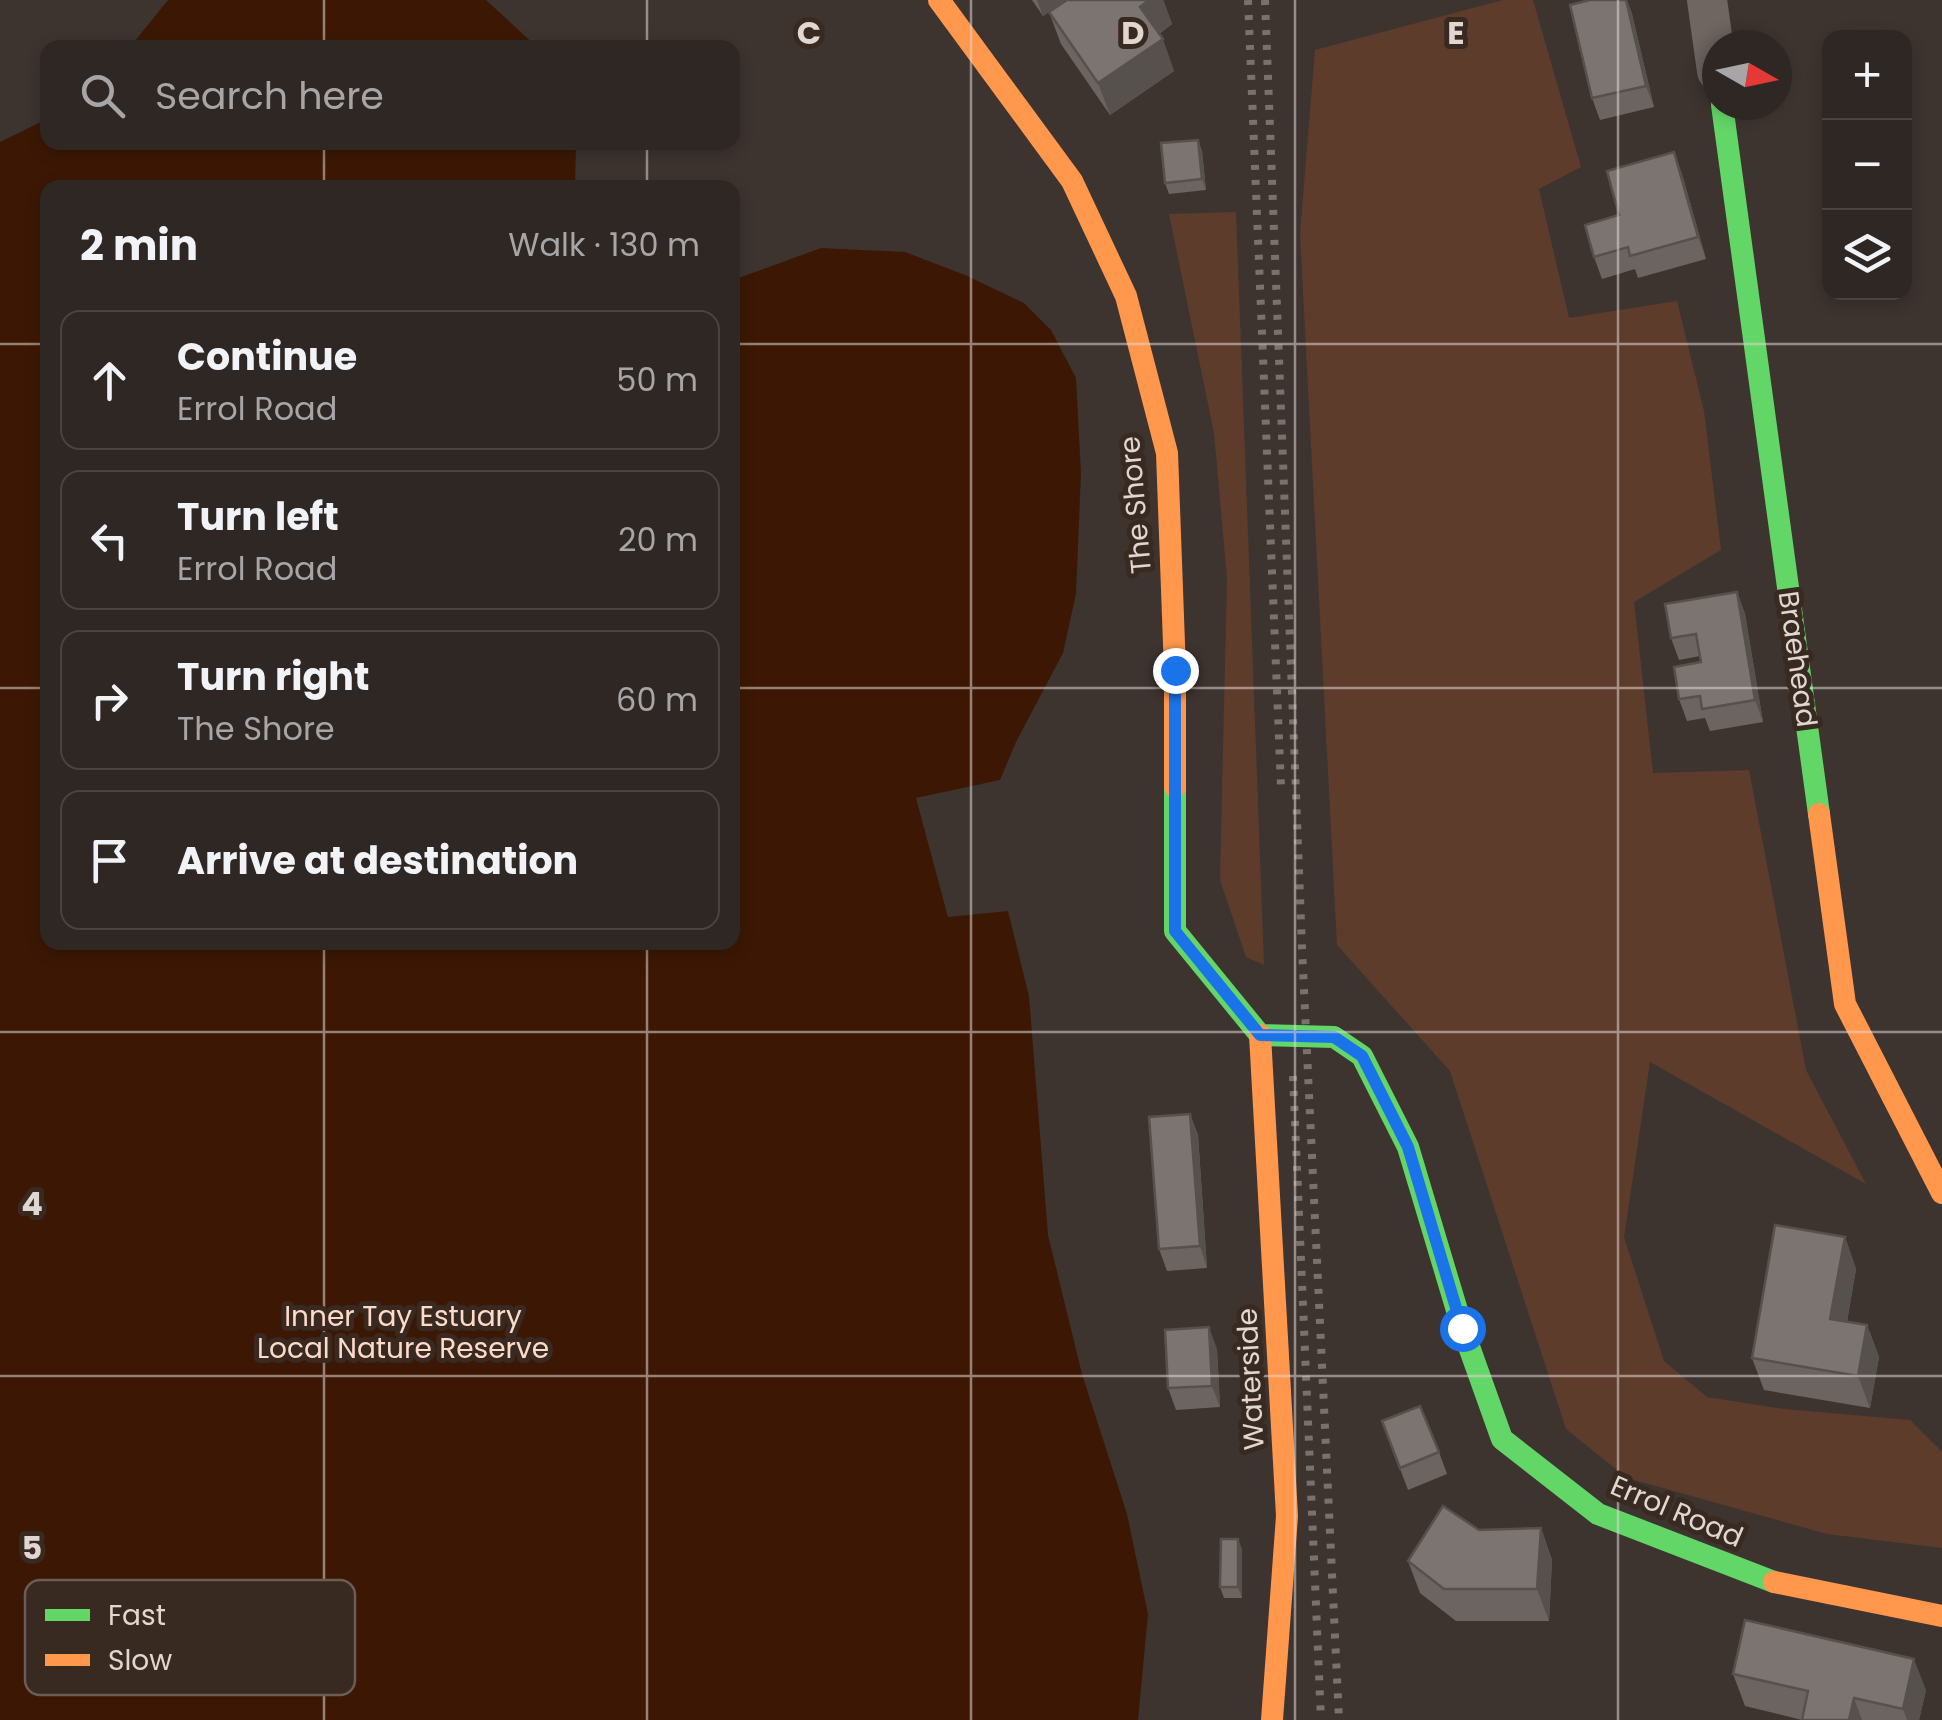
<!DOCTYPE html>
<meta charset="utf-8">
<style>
:root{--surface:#2e2724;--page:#3a3331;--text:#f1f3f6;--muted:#a7a5a6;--line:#494441}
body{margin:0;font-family:Poppins,sans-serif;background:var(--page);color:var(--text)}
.controls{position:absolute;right:30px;top:30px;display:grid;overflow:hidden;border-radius:20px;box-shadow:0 5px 15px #0003}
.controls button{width:90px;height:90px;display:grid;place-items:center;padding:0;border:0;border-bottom:2px solid var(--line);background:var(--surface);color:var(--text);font:50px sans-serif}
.compass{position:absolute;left:1702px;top:30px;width:90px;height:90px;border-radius:50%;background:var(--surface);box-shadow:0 5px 15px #0003;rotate:99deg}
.stop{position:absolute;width:30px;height:30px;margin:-22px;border:8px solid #1a73e8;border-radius:50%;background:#fff}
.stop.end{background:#1a73e8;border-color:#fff;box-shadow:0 2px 10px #0008}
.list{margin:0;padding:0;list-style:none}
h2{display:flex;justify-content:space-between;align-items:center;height:130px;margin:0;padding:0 40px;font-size:42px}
h2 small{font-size:32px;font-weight:400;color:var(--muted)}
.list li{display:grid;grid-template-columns:65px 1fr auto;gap:30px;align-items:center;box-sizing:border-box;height:140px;margin:0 20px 20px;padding:0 20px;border:2px solid var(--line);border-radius:20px}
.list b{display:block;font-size:38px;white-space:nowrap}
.list p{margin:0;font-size:32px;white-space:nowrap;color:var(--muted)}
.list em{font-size:32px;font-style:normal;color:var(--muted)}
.icon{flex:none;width:55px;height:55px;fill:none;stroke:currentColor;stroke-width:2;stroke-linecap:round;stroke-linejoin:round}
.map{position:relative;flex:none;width:1942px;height:1720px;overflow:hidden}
.search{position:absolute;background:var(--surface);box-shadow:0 5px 15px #0003;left:40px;top:40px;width:700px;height:110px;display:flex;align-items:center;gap:25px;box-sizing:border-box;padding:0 35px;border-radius:20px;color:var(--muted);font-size:38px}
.panel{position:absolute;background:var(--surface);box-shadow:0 5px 15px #0003;left:40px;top:180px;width:700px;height:770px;border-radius:20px}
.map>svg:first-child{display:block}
.green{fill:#5d3c2b}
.water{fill:#3c1804}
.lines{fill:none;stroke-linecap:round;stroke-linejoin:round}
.street{stroke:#6f6662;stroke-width:40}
.fast{stroke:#63d668;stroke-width:22}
.slow{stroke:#ff974d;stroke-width:22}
.rail{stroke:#79716e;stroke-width:8;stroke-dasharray:5 10;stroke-linecap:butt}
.wall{fill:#6b6460}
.shaded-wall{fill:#57514e}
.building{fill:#7c7470;stroke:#57514e;stroke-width:2.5}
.route{stroke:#1a73e8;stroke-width:12}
.grid{fill:none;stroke:#e1d7d2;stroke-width:2.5;stroke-opacity:0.55}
.labels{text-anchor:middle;stroke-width:10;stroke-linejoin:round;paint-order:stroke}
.street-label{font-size:28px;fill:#e1d7d2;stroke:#382921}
.park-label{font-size:28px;fill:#fedac8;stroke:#382921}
.key{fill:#382921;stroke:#6b5d56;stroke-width:2.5}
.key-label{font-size:28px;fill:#e1d7d2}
.grid-label{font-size:32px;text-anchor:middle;font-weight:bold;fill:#e1d7d2;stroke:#382921;stroke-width:10;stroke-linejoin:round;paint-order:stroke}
</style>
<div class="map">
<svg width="1942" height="1720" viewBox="0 0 1942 1720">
<rect width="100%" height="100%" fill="#3d3430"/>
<!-- green -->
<path class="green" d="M1503,0H1533L1581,167L1539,189L1569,318L1677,301L1704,411L1721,550L1634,602L1653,773L1749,770L1806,1070L1866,1184L1650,1062L1624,1237L1664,1361L1707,1397L1784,1409L1910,1420L1942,1452V1548L1827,1534L1627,1478L1566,1429L1450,1071L1337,945L1300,233L1315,50Z
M1236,212L1264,965L1246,957L1220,880L1227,578L1214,433L1169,214Z"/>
<!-- water -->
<path class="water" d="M168,0H486L537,47H130Z
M47,119L48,142L576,143L575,187L48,188V942H732L733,280L821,248L905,252L965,275L1024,303L1051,330L1076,378L1081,473L1076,594L1063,653L1016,742L1000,780L916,798L948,917L1008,911L1029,996L1048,1235L1082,1374L1127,1514L1148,1614L1138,1720H0V142Z"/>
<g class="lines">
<!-- street -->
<path class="street" d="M1707,0L1717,71"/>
<!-- fast -->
<path class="fast" d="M1722,105L1819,814
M1175,787V931L1260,1035
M1260,1035L1334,1037L1362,1056L1408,1147L1462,1327L1502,1439L1598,1514L1774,1582"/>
<!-- slow -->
<path class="slow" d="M939,0L1072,181L1126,296L1167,453L1175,671V787
M1819,814L1845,1004L1942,1193
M1260,1035L1287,1516L1272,1720
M1774,1582L1942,1616"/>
<!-- rail -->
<path class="rail" d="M1248,0L1281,786
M1265,0L1302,948L1339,1720
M1293,1076L1321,1720"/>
</g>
<!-- wall -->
<path class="wall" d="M1032,0H1163L1172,24L1159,34L1174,71L1110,115L1061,44L1049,12L1043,16Z
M1590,0H1627L1632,14L1654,107L1600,120L1592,98Z
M1198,140L1202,151L1206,190L1169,194L1165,183Z
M1674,152L1682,174L1706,259L1638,278L1635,269L1602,279L1594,257L1619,215Z
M1737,592L1745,614L1763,722L1710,731L1705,718L1687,721L1679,699L1701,662L1700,656L1679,660L1671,638Z
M1190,1114L1198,1135L1207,1268L1167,1271L1159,1249Z
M1845,1237L1856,1269L1847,1322L1867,1325L1879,1357L1870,1408L1764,1390L1752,1358Z
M1217,1349L1220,1407L1176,1410L1168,1388Z
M1382,1421L1439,1452L1447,1474L1408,1490Z
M1541,1528L1552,1560L1549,1621H1456L1420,1593L1408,1561L1479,1530Z
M1238,1539L1242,1550V1598H1224L1220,1587Z
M1733,1674L1926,1690L1919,1720H1802L1745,1706Z"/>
<!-- shaded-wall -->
<path class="shaded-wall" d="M1037,0H1067L1043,16Z
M1149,0H1163L1172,24L1151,39L1140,7Z
M1626,0L1632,14L1654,107L1646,86Z
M1163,39L1174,71L1110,115L1098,83Z
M1198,140L1202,151L1206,190L1202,179Z
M1674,152L1682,174L1706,259L1698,237Z
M1737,592L1745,614L1763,722L1755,700Z
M1190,1114L1198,1135L1207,1268L1200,1246Z
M1845,1237L1856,1269L1842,1350L1830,1319Z
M1867,1325L1879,1357L1870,1408L1858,1376Z
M1209,1327L1217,1349L1220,1407L1212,1386Z
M1541,1528L1552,1560L1549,1621L1537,1589Z
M1238,1539L1242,1550V1598L1238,1587Z
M1914,1659L1926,1690L1919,1720H1907L1903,1709Z
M1854,1698L1862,1720H1849Z"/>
<!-- building -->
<path class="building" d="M1067,0H1149L1140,7L1163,39L1098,83L1049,12Z
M1590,0H1626L1646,86L1592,98L1570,5Z
M1198,140L1202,179L1165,183L1161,143Z
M1674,152L1698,237L1630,256L1628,247L1594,257L1585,225L1619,215L1607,171Z
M1737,592L1755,700L1702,709L1700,696L1679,699L1674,667L1701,662L1696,634L1671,638L1665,604Z
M1190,1114L1200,1246L1159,1249L1149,1117Z
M1775,1225L1845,1237L1830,1319L1867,1325L1858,1376L1752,1358Z
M1209,1327L1212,1386L1168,1388L1165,1330Z
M1420,1406L1439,1452L1400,1468L1382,1421Z
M1443,1506L1479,1530L1541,1528L1537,1589H1444L1408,1561Z
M1221,1539H1238V1587H1220Z
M1745,1620L1914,1659L1903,1709L1854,1698L1849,1720H1802L1808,1691L1733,1674Z"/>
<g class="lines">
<!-- route -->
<path class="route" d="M1175,670V931L1260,1035L1334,1037L1362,1056L1408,1147L1462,1328"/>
</g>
<!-- grid -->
<path class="grid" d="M324,0V48M647,0V48M971,0V1720M1295,0V1720M1618,0V1720M324,142V188M647,142V188M0,344H48M732,344H1942M0,688H48M732,688H1942M324,942V1720M647,942V1720M0,1032H1942M0,1376H1942"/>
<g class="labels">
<!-- street labels -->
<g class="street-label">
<text transform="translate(1135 505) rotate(-95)" y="10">The Shore</text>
<text transform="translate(1798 659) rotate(82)" y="10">Braehead</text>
<text transform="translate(1250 1379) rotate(-93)" y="10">Waterside</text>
<text transform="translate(1677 1511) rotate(23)" y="10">Errol Road</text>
</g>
<!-- park labels -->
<g class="park-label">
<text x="403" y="1326">Inner Tay Estuary<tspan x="403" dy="32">Local Nature Reserve</tspan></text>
</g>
</g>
<!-- legend -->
<rect x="25" y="1580" width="330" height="115" rx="15" class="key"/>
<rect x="45" y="1609" width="45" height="12" fill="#63d668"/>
<rect x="45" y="1654" width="45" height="12" fill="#ff974d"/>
<g class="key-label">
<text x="108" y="1625">Fast</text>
<text x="108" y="1670">Slow</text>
</g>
<g class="grid-label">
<text x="809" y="44">C</text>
<text x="1133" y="44">D</text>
<text x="1456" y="44">E</text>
<text x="32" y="1215">4</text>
<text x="32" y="1559">5</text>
</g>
</svg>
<div class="controls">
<button>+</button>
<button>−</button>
<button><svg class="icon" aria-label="layers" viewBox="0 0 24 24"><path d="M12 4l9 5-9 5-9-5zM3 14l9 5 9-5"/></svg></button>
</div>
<svg class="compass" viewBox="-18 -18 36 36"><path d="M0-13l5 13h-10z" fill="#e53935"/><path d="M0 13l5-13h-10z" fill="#a7a5a6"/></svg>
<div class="stop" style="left:1462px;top:1328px"></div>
<div class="stop end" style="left:1175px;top:670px"></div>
<div class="search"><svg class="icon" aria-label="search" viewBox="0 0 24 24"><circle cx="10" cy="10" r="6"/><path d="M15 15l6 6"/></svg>Search here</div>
<section class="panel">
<h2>2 min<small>Walk · 130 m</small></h2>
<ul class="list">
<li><svg class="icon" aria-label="ahead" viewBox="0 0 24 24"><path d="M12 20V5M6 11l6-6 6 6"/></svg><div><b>Continue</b><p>Errol Road</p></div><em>50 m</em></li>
<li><svg class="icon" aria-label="left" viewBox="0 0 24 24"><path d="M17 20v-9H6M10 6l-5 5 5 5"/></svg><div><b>Turn left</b><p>Errol Road</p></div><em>20 m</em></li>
<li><svg class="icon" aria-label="right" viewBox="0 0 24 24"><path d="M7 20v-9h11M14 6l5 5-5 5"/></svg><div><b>Turn right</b><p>The Shore</p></div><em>60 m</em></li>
<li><svg class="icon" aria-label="arrive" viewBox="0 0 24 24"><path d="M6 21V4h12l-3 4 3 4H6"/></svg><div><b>Arrive at destination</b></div></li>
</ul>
</section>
</div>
